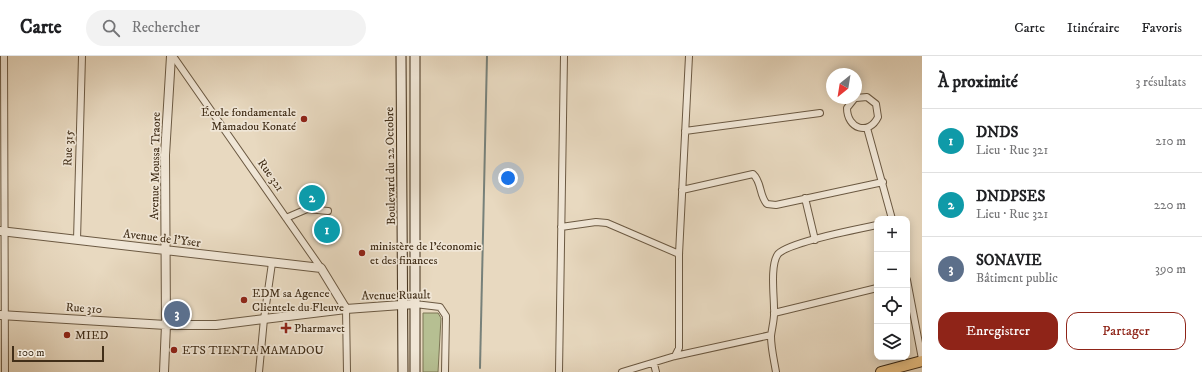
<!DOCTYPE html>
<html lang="fr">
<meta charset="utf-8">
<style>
:root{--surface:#fff;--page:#f2f2f2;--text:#202124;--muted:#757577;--line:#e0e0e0;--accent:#8f2418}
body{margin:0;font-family:"IM FELL DW Pica",serif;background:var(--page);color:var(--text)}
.controls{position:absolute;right:12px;bottom:12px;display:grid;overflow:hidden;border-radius:8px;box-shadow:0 2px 10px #0003}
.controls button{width:36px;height:36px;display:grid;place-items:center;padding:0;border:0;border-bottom:1px solid var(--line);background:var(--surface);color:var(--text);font:20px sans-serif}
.compass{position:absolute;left:826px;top:12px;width:36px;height:36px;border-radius:50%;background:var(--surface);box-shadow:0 2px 10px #0003;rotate:210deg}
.scale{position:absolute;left:12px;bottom:10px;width:92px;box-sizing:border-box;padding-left:4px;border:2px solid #412e18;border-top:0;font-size:11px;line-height:14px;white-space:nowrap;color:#412e18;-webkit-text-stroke:3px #f0e6d6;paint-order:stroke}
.you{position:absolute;left:508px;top:122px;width:14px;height:14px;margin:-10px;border:3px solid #fff;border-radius:50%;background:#1a73e8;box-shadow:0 0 0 6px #1a73e833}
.badge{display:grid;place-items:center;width:26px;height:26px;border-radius:50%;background:var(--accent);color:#fff;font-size:13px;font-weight:700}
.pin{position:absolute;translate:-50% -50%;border:2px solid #fff;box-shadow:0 1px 4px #0006}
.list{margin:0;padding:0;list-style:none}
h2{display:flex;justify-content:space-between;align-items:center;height:52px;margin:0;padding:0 16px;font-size:17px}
h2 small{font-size:13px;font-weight:400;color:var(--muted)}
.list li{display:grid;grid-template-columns:26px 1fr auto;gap:12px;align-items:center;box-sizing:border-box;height:64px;padding:0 16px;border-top:1px solid var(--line)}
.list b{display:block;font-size:15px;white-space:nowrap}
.list p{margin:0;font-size:13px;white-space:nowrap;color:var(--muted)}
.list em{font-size:13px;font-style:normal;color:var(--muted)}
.actions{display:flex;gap:8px;padding:12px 16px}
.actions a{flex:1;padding:9px 0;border:1px solid var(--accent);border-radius:12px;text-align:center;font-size:14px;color:var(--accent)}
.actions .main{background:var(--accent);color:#fff}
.icon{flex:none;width:22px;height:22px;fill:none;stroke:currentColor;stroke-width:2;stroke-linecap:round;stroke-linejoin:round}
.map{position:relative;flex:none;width:922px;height:316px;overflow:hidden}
header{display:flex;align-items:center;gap:24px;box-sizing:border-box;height:56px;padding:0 20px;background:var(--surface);border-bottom:1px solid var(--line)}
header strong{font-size:19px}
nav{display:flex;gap:22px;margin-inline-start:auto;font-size:14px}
.search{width:280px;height:36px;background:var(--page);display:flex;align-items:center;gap:10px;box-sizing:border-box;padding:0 14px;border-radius:22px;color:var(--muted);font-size:15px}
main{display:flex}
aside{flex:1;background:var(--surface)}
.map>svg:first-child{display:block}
.green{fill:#b6bf92;stroke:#7c7655}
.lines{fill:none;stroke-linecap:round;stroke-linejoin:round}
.stream{stroke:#77817a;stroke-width:2}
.minor-casing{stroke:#6b5942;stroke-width:8}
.tertiary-casing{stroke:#6b5942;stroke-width:10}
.secondary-casing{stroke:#412e18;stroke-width:11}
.trunk-casing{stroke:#412e18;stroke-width:12}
.minor{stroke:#f0e6d6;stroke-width:6}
.tertiary{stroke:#f0e6d6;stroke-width:8}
.secondary{stroke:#f0e6d6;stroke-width:9}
.trunk{stroke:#e4bc80;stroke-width:10}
.poi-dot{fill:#8f2418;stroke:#f0e6d6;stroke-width:1.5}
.labels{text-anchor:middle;stroke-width:3.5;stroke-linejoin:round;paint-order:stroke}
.poi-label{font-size:12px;fill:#412e18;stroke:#f0e6d6;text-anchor:start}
.street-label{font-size:12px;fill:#412e18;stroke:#f0e6d6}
</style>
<header>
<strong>Carte</strong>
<div class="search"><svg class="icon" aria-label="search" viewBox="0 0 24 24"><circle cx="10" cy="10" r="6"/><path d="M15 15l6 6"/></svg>Rechercher</div>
<nav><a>Carte</a><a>Itinéraire</a><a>Favoris</a></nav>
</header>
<main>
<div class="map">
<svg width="922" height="316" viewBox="0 0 922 316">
<rect width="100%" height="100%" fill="#e8d9c0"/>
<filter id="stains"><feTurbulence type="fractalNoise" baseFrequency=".005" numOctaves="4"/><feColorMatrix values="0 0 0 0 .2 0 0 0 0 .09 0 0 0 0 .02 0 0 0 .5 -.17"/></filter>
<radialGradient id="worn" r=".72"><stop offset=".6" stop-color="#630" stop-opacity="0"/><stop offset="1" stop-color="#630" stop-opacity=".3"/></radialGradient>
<!-- green -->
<path class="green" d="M423,257H438L441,262L438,316H423Z"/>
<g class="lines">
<!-- stream -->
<path class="stream" d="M480,312L487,0"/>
<!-- minor casing -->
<g class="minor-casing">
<path id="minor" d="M4,0L5,316
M173,0L321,212
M855,42L847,52C847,73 869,80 878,61L876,48L867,41L856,42
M867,72L892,163
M685,75L820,57
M682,134L753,118C762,126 759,140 767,148L776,149L883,126
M805,142L815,184
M286,162L307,153L328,155
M561,171L596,166L607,167L679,198
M77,184L82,0
M907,224L922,303
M415,248L440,251L446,260L445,316
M346,253L347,316
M774,257L877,232
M675,300L679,292V198L689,0
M654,308L656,316
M259,316L264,263L272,207
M559,316L564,0
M622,316L675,300L771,279
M776,316C774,304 771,292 771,280C772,271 775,262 774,252C774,239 770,209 778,198C789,186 858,173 877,169"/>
</g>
<!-- tertiary casing -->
<g class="tertiary-casing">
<path id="tertiary" d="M0,175L321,212L346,253
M0,259L166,269H216L346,253L415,248
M164,316L166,269L165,99L171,0"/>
</g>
<!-- secondary casing -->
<g class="secondary-casing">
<path id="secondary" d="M401,0L403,316
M415,0V316"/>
</g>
<!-- trunk casing -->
<g class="trunk-casing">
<path id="trunk" d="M881,316L922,305"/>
</g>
<!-- minor -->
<use href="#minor" class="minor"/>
<!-- tertiary -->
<use href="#tertiary" class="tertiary"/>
<!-- secondary -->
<use href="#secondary" class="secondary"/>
<!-- trunk -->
<use href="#trunk" class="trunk"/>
</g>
<!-- markers -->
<g class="poi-dot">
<circle cx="304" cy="63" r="4"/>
<circle cx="362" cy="197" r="4"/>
<circle cx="244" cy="244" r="4"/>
<path d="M284 266h4v4h4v4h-4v4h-4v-4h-4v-4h4z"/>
<circle cx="67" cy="279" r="4"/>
<circle cx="174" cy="294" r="4"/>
</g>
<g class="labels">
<!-- poi labels -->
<g class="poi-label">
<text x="296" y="60" text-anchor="end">École fondamentale<tspan x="296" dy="14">Mamadou Konaté</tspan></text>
<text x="370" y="194">ministère de l'économie<tspan x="370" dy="14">et des finances</tspan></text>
<text x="252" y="241">EDM sa Agence<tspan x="252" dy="14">Clientele du Fleuve</tspan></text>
<text x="294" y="276">Pharmavet</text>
<text x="75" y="283">MIED</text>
<text x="182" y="298">ETS TIENTA MAMADOU</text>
</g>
<!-- street labels -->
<g class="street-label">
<text transform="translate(68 92) rotate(-88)" y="4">Rue 315</text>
<text transform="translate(155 110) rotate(-89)" y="4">Avenue Moussa Traore</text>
<text transform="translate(390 110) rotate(-91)" y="4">Boulevard du 22 Octobre</text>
<text transform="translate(271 119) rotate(55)" y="4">Rue 321</text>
<text transform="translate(162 182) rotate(7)" y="4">Avenue de l'Yser</text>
<text transform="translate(396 239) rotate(-1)" y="4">Avenue Ruault</text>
<text transform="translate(84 252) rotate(4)" y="4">Rue 310</text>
</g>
</g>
<rect width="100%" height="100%" filter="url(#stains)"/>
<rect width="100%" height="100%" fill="url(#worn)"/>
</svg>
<div class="controls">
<button>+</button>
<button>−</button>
<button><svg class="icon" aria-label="locate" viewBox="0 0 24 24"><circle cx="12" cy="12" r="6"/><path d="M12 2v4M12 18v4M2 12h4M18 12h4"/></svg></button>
<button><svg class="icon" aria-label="layers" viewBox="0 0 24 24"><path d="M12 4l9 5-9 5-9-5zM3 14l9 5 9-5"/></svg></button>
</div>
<svg class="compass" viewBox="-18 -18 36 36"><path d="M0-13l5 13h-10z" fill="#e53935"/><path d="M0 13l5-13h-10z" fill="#757577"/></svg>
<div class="scale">100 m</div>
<div class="you"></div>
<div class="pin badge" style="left:327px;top:174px;background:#0f9aa8">1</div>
<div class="pin badge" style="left:312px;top:142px;background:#0f9aa8">2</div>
<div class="pin badge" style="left:177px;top:258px;background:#5c6f8a">3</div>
</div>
<aside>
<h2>À proximité<small>3 résultats</small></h2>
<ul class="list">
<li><span class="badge" style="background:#0f9aa8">1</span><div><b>DNDS</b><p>Lieu · Rue 321</p></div><em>210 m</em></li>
<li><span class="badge" style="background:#0f9aa8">2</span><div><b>DNDPSES</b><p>Lieu · Rue 321</p></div><em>220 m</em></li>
<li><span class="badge" style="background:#5c6f8a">3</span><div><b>SONAVIE</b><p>Bâtiment public</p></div><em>390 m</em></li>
</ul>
<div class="actions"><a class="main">Enregistrer</a><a>Partager</a></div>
</aside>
</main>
